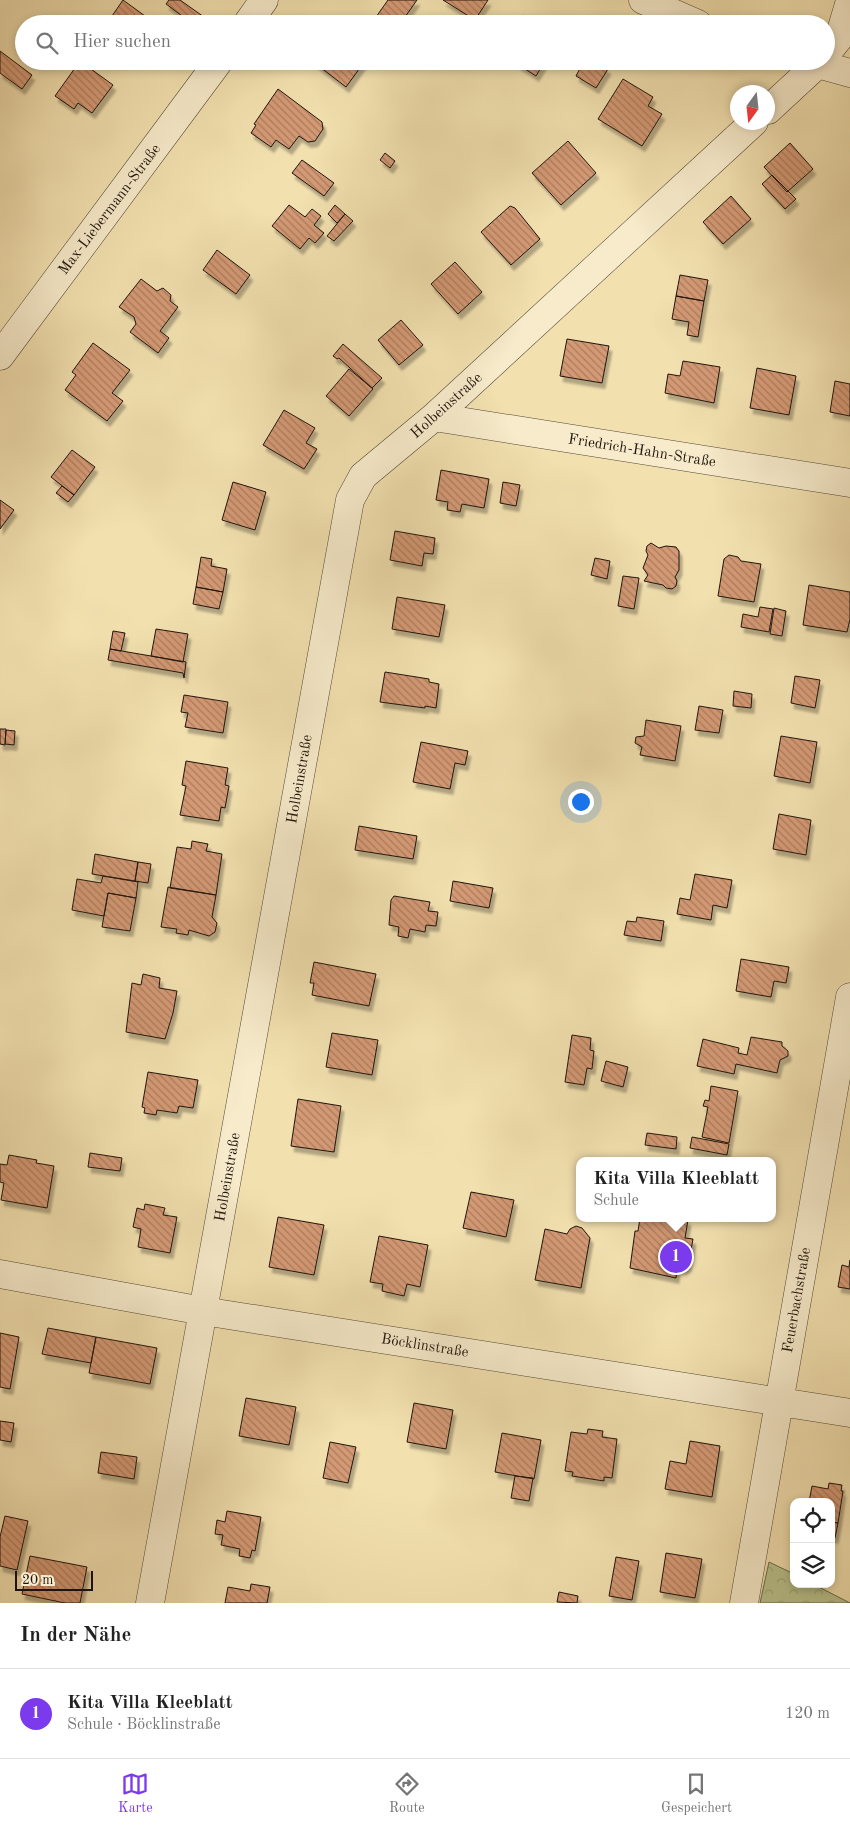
<!DOCTYPE html>
<html lang="de">
<meta charset="utf-8">
<style>
:root{--surface:#fff;--page:#f6f6f6;--text:#222;--muted:#767676;--line:#e0e0e0;--accent:#7c3aed}
body{margin:0;font-family:"Old Standard TT",serif;background:var(--page);color:var(--text)}
.controls{position:absolute;right:15px;bottom:15px;display:grid;overflow:hidden;border-radius:10px;box-shadow:0 2px 8px #0003}
.controls button{width:45px;height:45px;display:grid;place-items:center;padding:0;border:0;border-bottom:1px solid var(--line);background:var(--surface);color:var(--text);font:25px sans-serif}
.compass{position:absolute;left:730px;top:85px;width:45px;height:45px;border-radius:50%;background:var(--surface);box-shadow:0 2px 8px #0003;rotate:195deg}
.scale{position:absolute;left:15px;bottom:12px;width:78px;box-sizing:border-box;padding-left:5px;border:2px solid #1e140e;border-top:0;font-size:14px;line-height:18px;white-space:nowrap;color:#1e140e;-webkit-text-stroke:4px #f7ebcb;paint-order:stroke}
.you{position:absolute;left:580px;top:801px;width:18px;height:18px;margin:-12px;border:4px solid #fff;border-radius:50%;background:#1a73e8;box-shadow:0 0 0 8px #1a73e833}
.badge{display:grid;place-items:center;width:32px;height:32px;border-radius:50%;background:var(--accent);color:#fff;font-size:16px;font-weight:700}
.pin{position:absolute;translate:-50% -50%;border:2px solid #fff;box-shadow:0 1px 5px #0006}
.popup{position:absolute;left:576px;top:1157px;width:200px;height:65px;box-sizing:border-box;display:grid;place-content:center;border-radius:10px;background:var(--surface);filter:drop-shadow(0 1px 4px #0005);font-size:16px;white-space:nowrap;color:var(--muted)}
.popup b{font-size:19px;color:var(--text)}
.popup::after{content:'';position:absolute;left:50%;top:100%;margin-left:-10px;border:10px solid transparent;border-top-color:var(--surface)}
.list{margin:0;padding:0;list-style:none}
h2{display:flex;justify-content:space-between;align-items:center;height:65px;margin:0;padding:0 20px;font-size:21px}
h2 small{font-size:16px;font-weight:400;color:var(--muted)}
.list li{display:grid;grid-template-columns:32px 1fr auto;gap:15px;align-items:center;box-sizing:border-box;height:90px;padding:0 20px;border-top:1px solid var(--line)}
.list b{display:block;font-size:19px;white-space:nowrap}
.list p{margin:0;font-size:16px;white-space:nowrap;color:var(--muted)}
.list em{font-size:16px;font-style:normal;color:var(--muted)}
.icon{flex:none;width:28px;height:28px;fill:none;stroke:currentColor;stroke-width:2;stroke-linecap:round;stroke-linejoin:round}
.map{position:relative;flex:none;width:850px;height:1603px;overflow:hidden}
.search{position:absolute;background:var(--surface);box-shadow:0 2px 8px #0003;left:15px;right:15px;top:15px;height:55px;display:flex;align-items:center;gap:12px;box-sizing:border-box;padding:0 18px;border-radius:28px;color:var(--muted);font-size:19px}
.sheet{height:155px;background:var(--surface)}
nav{display:flex;justify-content:space-around;align-items:center;box-sizing:border-box;height:70px;border-top:1px solid var(--line);background:var(--surface);font-size:14px;color:var(--muted)}
nav a{display:grid;justify-items:center;gap:2px}
nav .on{color:var(--accent)}
.map>svg:first-child{display:block}
.forest{fill:url(#forest-crowns);stroke:#6c6b4d}
.building{fill:url(#building-back-hatch);stroke:#1e140e;filter:url(#shadow)}
.lines{fill:none;stroke-linecap:round;stroke-linejoin:round}
.minor-casing{stroke:#534736;stroke-width:29}
.minor{stroke:#f7ebcb;stroke-width:28}
.labels{text-anchor:middle;stroke-width:4.5;stroke-linejoin:round;paint-order:stroke}
.street-label{font-size:15px;fill:#1e140e;stroke:#f7ebcb}
</style>
<div class="map">
<svg width="850" height="1603" viewBox="0 0 850 1603">
<defs>
<pattern id="forest-crowns" width="20" height="18" patternUnits="userSpaceOnUse" patternTransform="scale(1.25)"><rect width="20" height="18" fill="#b9c28c"/><path d="M2 6a3 3 0 1 1 6 0M12 15a3 3 0 1 1 6 0" fill="none" stroke="#9fa678"/></pattern>
<pattern id="building-back-hatch" width="6" height="6" patternUnits="userSpaceOnUse" patternTransform="scale(1.25)"><rect width="6" height="6" fill="#d49974"/><path d="M-1 5l2 2M0 0l6 6M5-1l2 2" fill="none" stroke="#ab7c5e"/></pattern>
<filter id="shadow"><feDropShadow dx="3" dy="5.5" stdDeviation="1" flood-color="#0004"/></filter>
</defs>
<rect width="100%" height="100%" fill="#f2e0af"/>
<filter id="stains"><feTurbulence type="fractalNoise" baseFrequency=".004" numOctaves="4"/><feColorMatrix values="0 0 0 0 .2 0 0 0 0 .09 0 0 0 0 .02 0 0 0 .5 -.17"/></filter>
<radialGradient id="worn" r=".72"><stop offset=".6" stop-color="#630" stop-opacity="0"/><stop offset="1" stop-color="#630" stop-opacity=".3"/></radialGradient>
<!-- forest -->
<path class="forest" d="M769,1562L794,1574V1584H813L850,1603H760Z"/>
<!-- building -->
<path class="building" d="M123,0L156,24H123L112,16Z
M169,0H180L204,17L199,24H193L166,4Z
M388,0H417L400,24H385L376,17Z
M443,0H488L475,20Z
M523,15L536,24H518Z
M0,51L32,75L22,89L0,73Z
M80,61L113,85L92,113L78,103L74,109L55,96Z
M312,61H365L346,87Z
M513,61H545L536,76Z
M584,61H595L608,69L596,88L576,76Z
M623,79L653,97L648,106L662,114L642,146L598,119Z
M278,89L322,122L323,129L315,141L308,142L299,136L289,149L276,140L271,147L251,133L256,125L254,124Z
M568,141L596,173L561,205L532,173Z
M790,143L813,169L787,192L764,167Z
M385,153L395,161L390,168L380,160Z
M302,160L334,183L324,196L292,173Z
M772,175L796,199L785,209L762,184Z
M731,196L751,219L723,244L703,222Z
M289,205L305,217L312,209L321,216L314,225L324,233L315,243L309,238L300,249L272,226Z
M335,205L345,214L337,223L328,214Z
M510,206L515,208L540,239L511,265L481,232Z
M345,214L353,221L334,241L327,236Z
M217,250L250,275L236,294L203,270Z
M455,262L482,292L458,314L431,284Z
M680,275L708,280L704,301L676,296Z
M141,279L157,291L163,288L171,295L170,301L178,307L160,331L169,338L158,353L130,332L136,324L134,317L119,307Z
M676,296L704,301L698,337L687,335L689,322L672,319Z
M401,320L423,345L399,365L378,340Z
M567,339L609,346L602,383L560,376Z
M93,343L130,370L112,393L123,401L107,421L65,390L76,375L72,372Z
M343,344L382,378L372,388L339,358L337,359L333,356Z
M683,361L720,367L714,403L665,393L668,374L680,376Z
M757,368L796,376L789,415L750,408Z
M349,369L373,389L349,416L326,396Z
M835,381L850,384V416L830,412Z
M284,410L315,428L306,443L317,449L304,469L263,445Z
M72,450L95,467L74,495L51,477Z
M441,470L489,479L484,508L462,504L460,512L447,510L448,502L436,500Z
M233,482L266,492L255,530L222,520Z
M503,482L520,485L516,506L500,503Z
M62,486L74,495L68,502L56,493Z
M0,500L14,510L0,529Z
M395,531L435,538L433,554L424,553L422,566L390,560Z
M651,543L659,548L666,546L676,547L679,551V570L675,577L677,581L676,586L672,589L666,588L663,585L644,581L648,575L643,568L648,555L646,551L647,546Z
M729,555L738,557L741,561L761,564L754,602L718,596L724,559Z
M201,557L212,559L211,566L227,569L223,592L196,587Z
M595,558L610,561L607,579L591,575Z
M623,576L639,578L634,609L618,606Z
M809,585L850,592V619L847,632L803,625Z
M196,587L223,592L219,609L193,604Z
M397,597L445,605L439,637L392,629Z
M760,607L773,609L769,632L741,627L743,614L758,617Z
M774,608L786,611L782,636L770,634Z
M156,629L188,634L183,662L151,656Z
M113,631L125,633L121,651L110,649Z
M110,649L186,662L184,678L183,673L108,660Z
M385,672L429,679V682L439,684L436,708L425,706V708L380,702Z
M795,676L820,680L815,708L791,703Z
M734,691L752,694L751,708L733,706Z
M184,695L228,702L223,733L185,727L188,713L181,712Z
M699,706L723,710L719,733L695,730Z
M646,720L681,726L675,761L640,755L642,747L635,743L636,737L644,736Z
M0,729H6L5,745L0,744Z
M6,730L15,731L14,745L5,744Z
M781,736L817,742L810,783L774,776Z
M421,742L468,751L465,765L455,763L450,789L413,782Z
M186,761L228,768L225,785L229,786L225,808L221,807L219,821L180,815L186,786L182,785Z
M779,814L811,820L806,855L773,849Z
M359,826L417,836L413,859L355,850Z
M192,841L208,844L206,851L222,854L216,895L170,888L177,847L191,849Z
M95,854L138,862L135,881L92,874Z
M138,862L151,864L148,883L135,881Z
M695,874L732,880L727,908L713,905L711,920L677,914L680,898L690,900Z
M103,876L138,882L136,898L108,893L104,916L72,910L77,879L101,883Z
M453,881L493,888L489,908L450,901Z
M168,887L216,895L212,917L217,923L215,932L209,936L189,930L188,935L176,933L177,929L161,927Z
M108,893L136,898L130,931L102,927Z
M394,896L430,902L428,911L438,912L436,926L426,925L425,932L410,929L408,938L398,936L399,927L389,925L391,900Z
M637,917L664,921L661,941L624,935L627,921L636,922Z
M741,959L789,967L786,983L774,981L771,997L736,991Z
M314,962L376,974L369,1006L312,995L314,983H310Z
M143,974L160,978L159,988L177,991L173,1013L165,1039L126,1032L132,983L141,985Z
M332,1033L378,1040L372,1075L326,1067Z
M572,1035L591,1038L590,1050L594,1051L592,1069L587,1068L584,1085L565,1082Z
M751,1037L782,1042V1046L788,1051V1056L780,1060L777,1073L736,1064L734,1074L697,1066L703,1039L739,1048L738,1053L747,1055Z
M606,1061L628,1067L623,1087L601,1081Z
M148,1072L198,1080L193,1108L179,1106L177,1113L157,1110L156,1115L144,1113L145,1108L142,1107Z
M711,1086L738,1091L729,1143L702,1137L708,1107L703,1106L705,1100L709,1101Z
M298,1099L341,1106L334,1152L291,1146Z
M647,1133L677,1137L676,1149L645,1145Z
M692,1137L729,1144L727,1155L690,1148Z
M90,1153L122,1158L120,1171L88,1167Z
M9,1155L37,1160L36,1163L54,1166L47,1208L1,1200L4,1183L0,1182V1164L7,1165Z
M471,1192L514,1200L506,1237L463,1228Z
M145,1204L165,1208L163,1215L177,1217L170,1253L138,1247L141,1229L133,1227L137,1208L144,1210Z
M278,1217L324,1225L314,1275L269,1267Z
M640,1218L688,1220L685,1238L693,1239L688,1266L684,1269L677,1268L676,1278L630,1268L635,1231H638Z
M576,1226L582,1228L590,1238L581,1288L535,1280L545,1229L567,1234L570,1229Z
M379,1236L428,1245L420,1287L407,1284L404,1296L382,1291L383,1284L370,1282Z
M850,1260V1289L838,1287L842,1265L849,1267Z
M48,1328L96,1337L91,1363L42,1354Z
M0,1333L19,1337L10,1389L0,1387Z
M96,1337L157,1348L150,1384L89,1373Z
M246,1398L296,1407L289,1445L239,1436Z
M414,1403L453,1410L446,1449L407,1442Z
M0,1421L14,1423L11,1442L0,1440Z
M588,1429L603,1431L602,1437L617,1439L612,1478L604,1477V1481L572,1476L573,1472L565,1471L571,1432L587,1434Z
M502,1433L541,1440L534,1479L495,1472Z
M690,1441L720,1446L712,1497L665,1489L670,1461L686,1464Z
M330,1442L356,1447L348,1483L323,1478Z
M101,1452L137,1457L134,1479L98,1473Z
M515,1476L533,1478L529,1501L511,1498Z
M829,1483L842,1485L841,1491H843L838,1523L831,1522V1502H809L812,1486L828,1489Z
M227,1511L261,1517L255,1551L252,1550L250,1558L239,1556L240,1549L221,1545L223,1535L215,1534L217,1520L225,1522Z
M5,1516L28,1521L17,1570L0,1566V1537Z
M831,1522L838,1523L835,1538L831,1537Z
M666,1553L702,1559L695,1598L660,1592Z
M30,1556L87,1567L80,1603H65L22,1594Z
M616,1557L639,1561L632,1600L609,1596Z
M251,1584L270,1587L267,1603H225L228,1587L250,1591Z
M559,1592L578,1596L577,1603L557,1602Z"/>
<g class="lines">
<!-- minor casing -->
<g class="minor-casing">
<path id="minor" d="M643,0L698,24
M247,24L264,0
M826,54L839,38L850,1
M807,61L850,73
M768,110L821,61
M0,356L219,61
M434,417L850,483
M0,1274L203,1311L850,1413
M150,1603L350,500L363,476L434,417L754,122
M744,1603L850,997"/>
</g>
<!-- minor -->
<use href="#minor" class="minor"/>
</g>
<g class="labels">
<!-- street labels -->
<g class="street-label">
<text transform="translate(109 209) rotate(-53)" y="5">Max-Liebermann-Straße</text>
<text transform="translate(446 405) rotate(-42)" y="5">Holbeinstraße</text>
<text transform="translate(642 450) rotate(9)" y="5">Friedrich-Hahn-Straße</text>
<text transform="translate(299 779) rotate(-80)" y="5">Holbeinstraße</text>
<text transform="translate(227 1177) rotate(-80)" y="5">Holbeinstraße</text>
<text transform="translate(796 1300) rotate(-80)" y="5">Feuerbachstraße</text>
<text transform="translate(425 1345) rotate(9)" y="5">Böcklinstraße</text>
</g>
</g>
<rect width="100%" height="100%" filter="url(#stains)"/>
<rect width="100%" height="100%" fill="url(#worn)"/>
</svg>
<div class="controls">
<button><svg class="icon" aria-label="locate" viewBox="0 0 24 24"><circle cx="12" cy="12" r="6"/><path d="M12 2v4M12 18v4M2 12h4M18 12h4"/></svg></button>
<button><svg class="icon" aria-label="layers" viewBox="0 0 24 24"><path d="M12 4l9 5-9 5-9-5zM3 14l9 5 9-5"/></svg></button>
</div>
<svg class="compass" viewBox="-18 -18 36 36"><path d="M0-13l5 13h-10z" fill="#e53935"/><path d="M0 13l5-13h-10z" fill="#767676"/></svg>
<div class="scale">20 m</div>
<div class="you"></div>
<div class="pin badge" style="left:676px;top:1257px">1</div>
<div class="popup"><b>Kita Villa Kleeblatt</b>Schule</div>
<div class="search"><svg class="icon" aria-label="search" viewBox="0 0 24 24"><circle cx="10" cy="10" r="6"/><path d="M15 15l6 6"/></svg>Hier suchen</div>
</div>
<section class="sheet">
<h2>In der Nähe<small></small></h2>
<ul class="list">
<li><span class="badge">1</span><div><b>Kita Villa Kleeblatt</b><p>Schule · Böcklinstraße</p></div><em>120 m</em></li>
</ul>
</section>
<nav>
<a class="on"><svg class="icon" aria-label="map" viewBox="0 0 24 24"><path d="M3 6l6-2 6 2 6-2v14l-6 2-6-2-6 2zM9 4v14M15 6v14"/></svg>Karte</a>
<a><svg class="icon" aria-label="directions" viewBox="0 0 24 24"><path d="M12 3l9 9-9 9-9-9zM9 14v-3h6M13 9l2 2-2 2"/></svg>Route</a>
<a><svg class="icon" aria-label="saved" viewBox="0 0 24 24"><path d="M7 4h10v16l-5-4-5 4z"/></svg>Gespeichert</a>
</nav>
